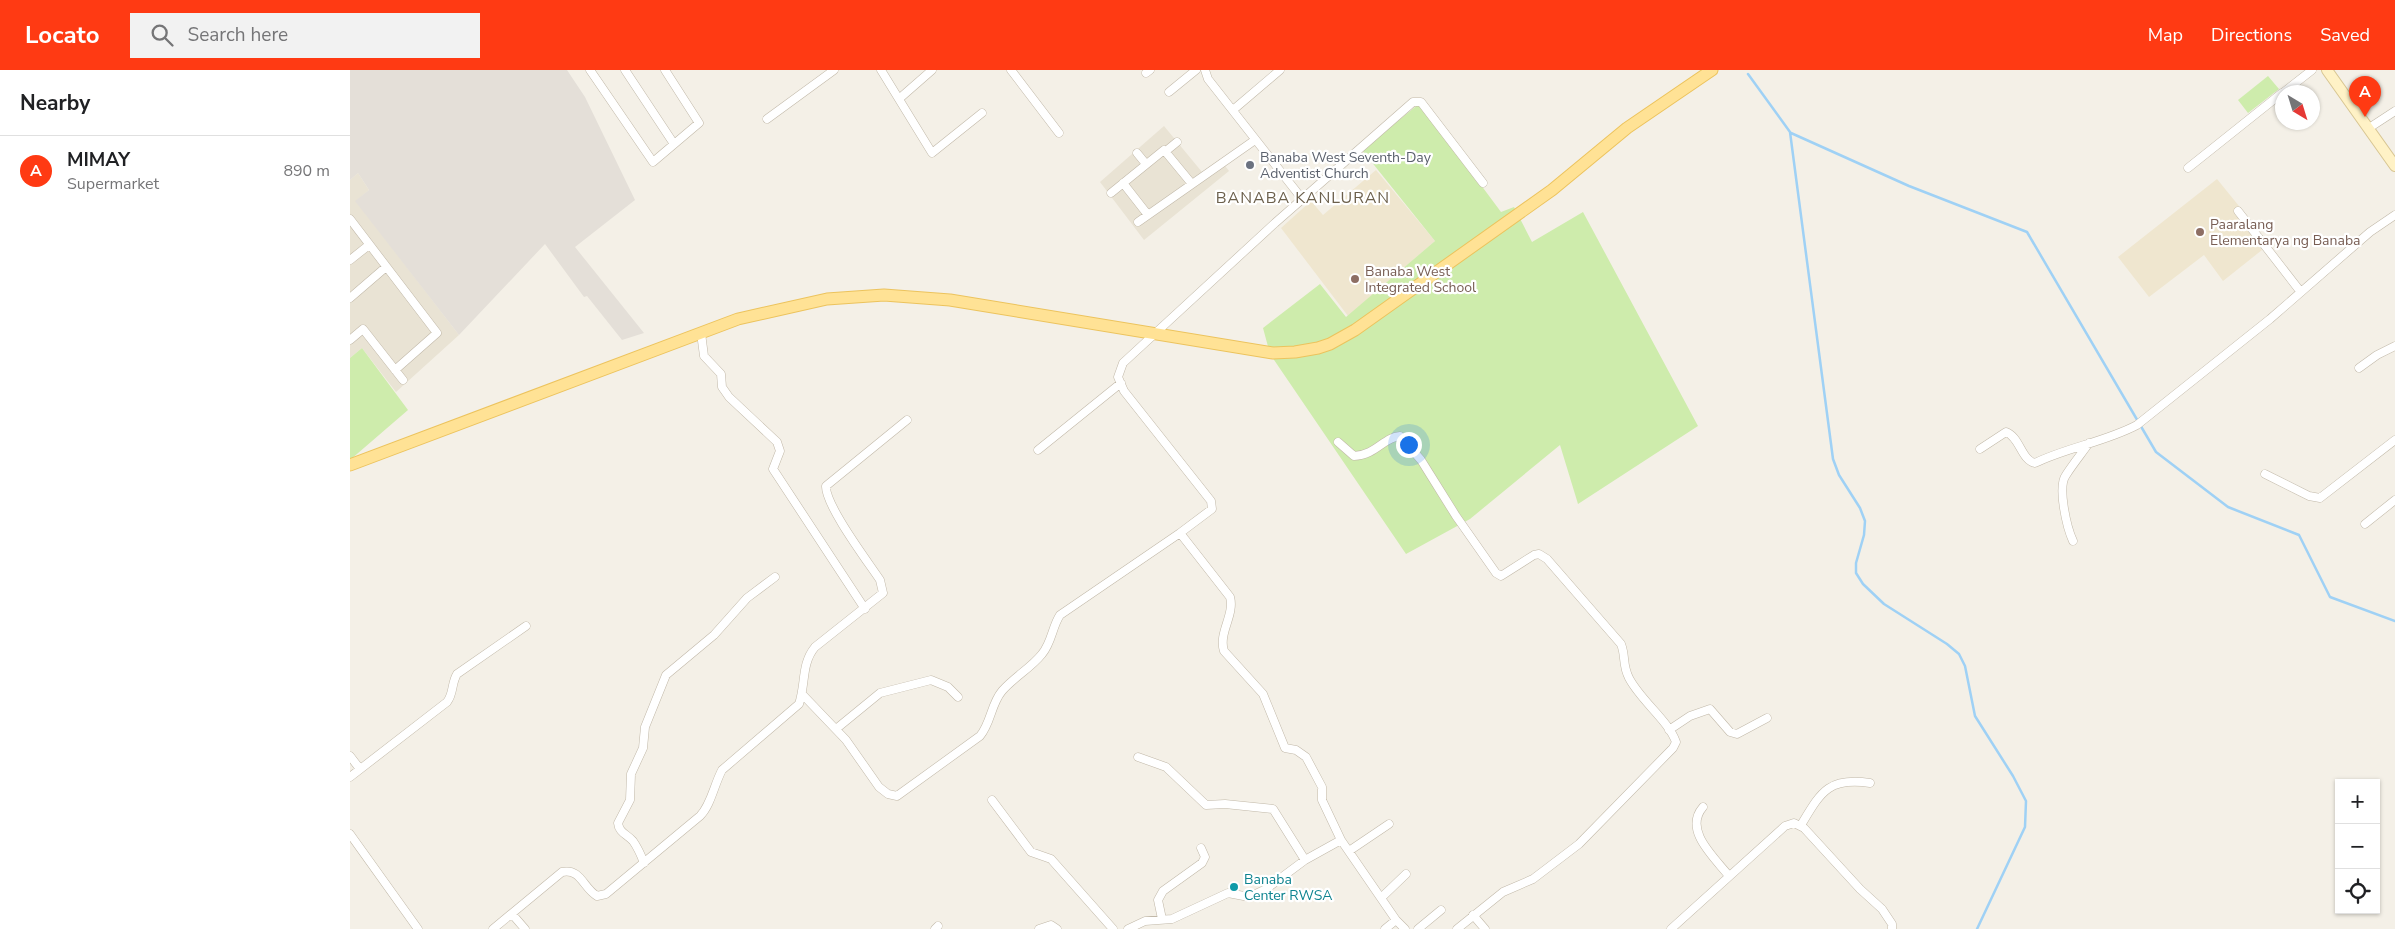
<!DOCTYPE html>
<meta charset="utf-8">
<style>
:root{--surface:#fff;--page:#f2f2f2;--text:#202124;--muted:#757577;--line:#e0e0e0;--accent:#ff3a13}
body{margin:0;font-family:"Nunito Sans",sans-serif;background:var(--page);color:var(--text)}
.controls{position:absolute;right:15px;bottom:15px;display:grid;overflow:hidden;border-radius:0px;box-shadow:0 1px 4px #0004}
.controls button{width:45px;height:45px;display:grid;place-items:center;padding:0;border:0;border-bottom:1px solid var(--line);background:var(--surface);color:var(--text);font:25px sans-serif}
.compass{position:absolute;left:1925px;top:15px;width:45px;height:45px;border-radius:50%;background:var(--surface);box-shadow:0 1px 4px #0004;rotate:142deg}
.you{position:absolute;left:1058px;top:374px;width:18px;height:18px;margin:-12px;border:4px solid #fff;border-radius:50%;background:#1a73e8;box-shadow:0 0 0 8px #1a73e833}
.badge{display:grid;place-items:center;width:32px;height:32px;border-radius:50%;background:var(--accent);color:#fff;font-size:16px;font-weight:700}
.pin{position:absolute;translate:-50% -41px;filter:drop-shadow(0 1px 2px #0008)}
.pin::after{content:'';position:absolute;top:26px;width:18px;height:15px;background:inherit;clip-path:polygon(0 0,100% 0,50% 100%)}
.list{margin:0;padding:0;list-style:none}
h2{display:flex;justify-content:space-between;align-items:center;height:65px;margin:0;padding:0 20px;font-size:21px}
h2 small{font-size:16px;font-weight:400;color:var(--muted)}
.list li{display:grid;grid-template-columns:32px 1fr auto;gap:15px;align-items:center;box-sizing:border-box;height:70px;padding:0 20px;border-top:1px solid var(--line)}
.list b{display:block;font-size:19px;white-space:nowrap}
.list p{margin:0;font-size:16px;white-space:nowrap;color:var(--muted)}
.list em{font-size:16px;font-style:normal;color:var(--muted)}
.icon{flex:none;width:28px;height:28px;fill:none;stroke:currentColor;stroke-width:2;stroke-linecap:round;stroke-linejoin:round}
.map{position:relative;flex:none;width:2045px;height:859px;overflow:hidden}
header{display:flex;align-items:center;gap:30px;box-sizing:border-box;height:70px;padding:0 25px;background:var(--accent);color:#fff}
header strong{font-size:24px}
nav{display:flex;gap:28px;margin-inline-start:auto;font-size:18px}
.search{width:350px;height:45px;background:var(--page);display:flex;align-items:center;gap:12px;box-sizing:border-box;padding:0 18px;border-radius:0px;color:var(--muted);font-size:19px}
main{display:flex}
aside{flex:1;background:var(--surface)}
.map>svg:first-child{display:block}
.residential{fill:#e9e3d4}
.industrial{fill:#e4dfd8}
.education{fill:#efe6cf}
.green{fill:#ceecac}
.lines{fill:none;stroke-linecap:round;stroke-linejoin:round}
.stream{stroke:#9fd1f5;stroke-width:2.5}
.street-casing{stroke:#c1b8a8;stroke-width:9}
.secondary-casing{stroke:#d8c693;stroke-width:12}
.primary-casing{stroke:#ecc35d;stroke-width:13}
.street{stroke:#fff;stroke-width:8}
.secondary{stroke:#fff2c6;stroke-width:10}
.primary{stroke:#ffe295;stroke-width:11}
.worship-dot{fill:#6b7280;stroke:#fff;stroke-width:2}
.education-dot{fill:#8d6e63;stroke:#fff;stroke-width:2}
.culture-dot{fill:#0f9aa8;stroke:#fff;stroke-width:2}
.labels{text-anchor:middle;stroke-width:4.5;stroke-linejoin:round;paint-order:stroke}
.worship-label{font-size:14px;fill:#5b616d;stroke:#fff;text-anchor:start}
.education-label{font-size:14px;fill:#785e54;stroke:#fff;text-anchor:start}
.culture-label{font-size:14px;fill:#0d838f;stroke:#fff;text-anchor:start}
.quarter-label{font-size:16px;letter-spacing:1px;fill:#6b5f4b;stroke:#fff}
</style>
<header>
<strong>Locato</strong>
<div class="search"><svg class="icon" aria-label="search" viewBox="0 0 24 24"><circle cx="10" cy="10" r="6"/><path d="M15 15l6 6"/></svg>Search here</div>
<nav><a>Map</a><a>Directions</a><a>Saved</a></nav>
</header>
<main>
<aside>
<h2>Nearby<small></small></h2>
<ul class="list">
<li><span class="badge">A</span><div><b>MIMAY</b><p>Supermarket</p></div><em>890 m</em></li>
</ul>
</aside>
<div class="map">
<svg width="2045" height="859" viewBox="0 0 2045 859">
<rect width="100%" height="100%" fill="#f4f0e7"/>
<!-- residential -->
<path class="residential" d="M814,56L852,102L870,89L879,101L794,170L750,112Z
M8,103L19,120L6,131L109,265L46,322L12,278L0,288V110Z"/>
<!-- industrial -->
<path class="industrial" d="M0,0H217L235,27L285,130L225,177L294,263L272,270L237,226L234,227L195,174L109,265L5,131L19,120L8,103L0,110Z"/>
<!-- education -->
<path class="education" d="M1026,100L1085,171L998,246L931,158L961,131L973,145Z
M1867,109L1893,141L1887,145L1912,180L1873,211L1854,185L1799,227L1768,187Z"/>
<!-- green -->
<path class="green" d="M1918,6L1929,19L1898,43L1888,30Z
M1070,33L1151,142L1164,137L1182,172L1233,142L1348,356L1228,434L1210,375L1120,449L1056,484L920,284L913,258L970,214L996,247L1085,171L1012,80Z
M12,278L58,340L0,390V288Z"/>
<g class="lines">
<!-- stream -->
<path class="stream" d="M1398,4L1440,62L1483,389L1489,405L1510,438L1515,451L1514,465L1506,493V503L1513,514L1534,534L1597,574L1609,584L1615,596L1625,646L1663,706L1676,731L1675,757L1627,859
M1441,63L1559,116L1677,162L1806,382L1878,437L1949,465L1980,527L2045,551"/>
<!-- street casing -->
<g class="street-casing">
<path id="street" d="M240,0L303,92L349,53L315,0
M275,0L324,74
M531,0L582,83L632,43
M661,0L709,63
M855,0L858,9L953,130
M796,3L800,0
M819,22L846,0
M1934,22L1962,0
M550,28L582,0
M883,40L930,0
M417,49L484,0
M2019,58L2045,41
M816,81L827,72
M787,83L796,94
M1838,98L1932,23
M773,113L798,145
M761,123L814,80L842,114
M1888,141L1950,221
M0,149L87,263L45,300
M788,152L905,70
M0,190L19,175
M0,228L36,197
M351,263L354,286L371,304L372,317L379,327L427,372L430,381L423,399L515,539
M0,270L13,259L53,310
M2009,298L2027,285L2045,276
M988,372L1004,386C1026,385 1034,367 1050,366L1071,390L1106,446L1146,503L1151,506L1184,485L1189,484L1197,489L1271,574C1276,587 1272,594 1279,608C1291,631 1318,650 1326,672L1323,678L1229,774L1183,809L1153,822L1107,859
M1630,379L1656,362C1670,367 1671,390 1685,393C1718,377 1755,372 1787,355L1920,249L2020,162L2045,145
M688,380L771,313
M1915,404L1959,426L1970,428L2045,370
M2015,454L2045,430
M1723,471C1717,458 1707,417 1716,405C1723,394 1732,383 1739,373
M452,624L496,670L529,717L538,724L547,726L630,666C641,653 641,634 652,621C664,607 681,598 692,584C702,572 702,557 710,545L830,463
M486,659L530,623L581,610L598,617L608,627
M1319,660L1340,646L1360,639L1380,662L1387,664L1417,648
M0,686L10,699
M788,687L816,697L856,735L875,734L923,739L955,790
M0,707L97,632C104,623 101,614 107,604L176,556
M642,730L681,782L701,789L763,859
M1353,737C1333,760 1364,787 1379,806
M1451,755C1471,722 1478,707 1520,713
M0,764L68,859
M991,770L1046,850L1055,859
M999,781L1039,754
M294,793C291,785 288,778 283,771C277,764 269,763 268,753L280,730L281,704L293,678L295,657L316,605L364,565L397,528L425,507
M1032,827L1056,804
M162,844L175,859
M1123,845L1135,859
M812,849L808,830L813,821L852,793L855,787L851,778
M143,859L212,802C231,798 233,818 247,826L256,824L350,746C361,735 364,715 372,700L449,634C456,613 451,594 465,577L533,523L530,510C518,492 475,435 476,416L557,350
M585,859L588,856
M689,859L701,855L707,859
M778,859L795,851L822,849L878,823L899,827L916,819L955,790L991,770L972,730V717L956,687L946,680L935,678L913,624L874,581C868,563 885,545 880,527L830,463L862,439L861,431L774,321L768,307L773,293L925,153L1063,32H1071L1133,113
M1035,859L1046,850
M1068,859L1091,840
M1321,859L1435,756L1444,753L1454,758L1510,819L1532,839L1542,854V859"/>
</g>
<!-- secondary casing -->
<g class="secondary-casing">
<path id="secondary" d="M1977,0L2045,96"/>
</g>
<!-- primary casing -->
<g class="primary-casing">
<path id="primary" d="M0,395L388,249L477,229L534,225L600,230L923,283L945,282L968,278L980,274L1005,260L1202,120L1277,58L1362,0"/>
</g>
<!-- street -->
<use href="#street" class="street"/>
<!-- secondary -->
<use href="#secondary" class="secondary"/>
<!-- primary -->
<use href="#primary" class="primary"/>
</g>
<!-- markers -->
<circle class="worship-dot" cx="900" cy="95" r="5"/>
<g class="education-dot">
<circle cx="1850" cy="162" r="5"/>
<circle cx="1005" cy="209" r="5"/>
</g>
<circle class="culture-dot" cx="884" cy="817" r="5"/>
<g class="labels">
<!-- worship labels -->
<g class="worship-label">
<text x="910" y="92">Banaba West Seventh-Day<tspan x="910" dy="16">Adventist Church</tspan></text>
</g>
<!-- education labels -->
<g class="education-label">
<text x="1860" y="159">Paaralang<tspan x="1860" dy="16">Elementarya ng Banaba</tspan></text>
<text x="1015" y="206">Banaba West<tspan x="1015" dy="16">Integrated School</tspan></text>
</g>
<!-- culture labels -->
<g class="culture-label">
<text x="894" y="814">Banaba<tspan x="894" dy="16">Center RWSA</tspan></text>
</g>
<!-- quarter labels -->
<g class="quarter-label">
<text x="953" y="133">BANABA KANLURAN</text>
</g>
</g>
</svg>
<div class="controls">
<button>+</button>
<button>−</button>
<button><svg class="icon" aria-label="locate" viewBox="0 0 24 24"><circle cx="12" cy="12" r="6"/><path d="M12 2v4M12 18v4M2 12h4M18 12h4"/></svg></button>
</div>
<svg class="compass" viewBox="-18 -18 36 36"><path d="M0-13l5 13h-10z" fill="#e53935"/><path d="M0 13l5-13h-10z" fill="#757577"/></svg>
<div class="you"></div>
<div class="pin badge" style="left:2015px;top:47px">A</div>
</div>
</main>
